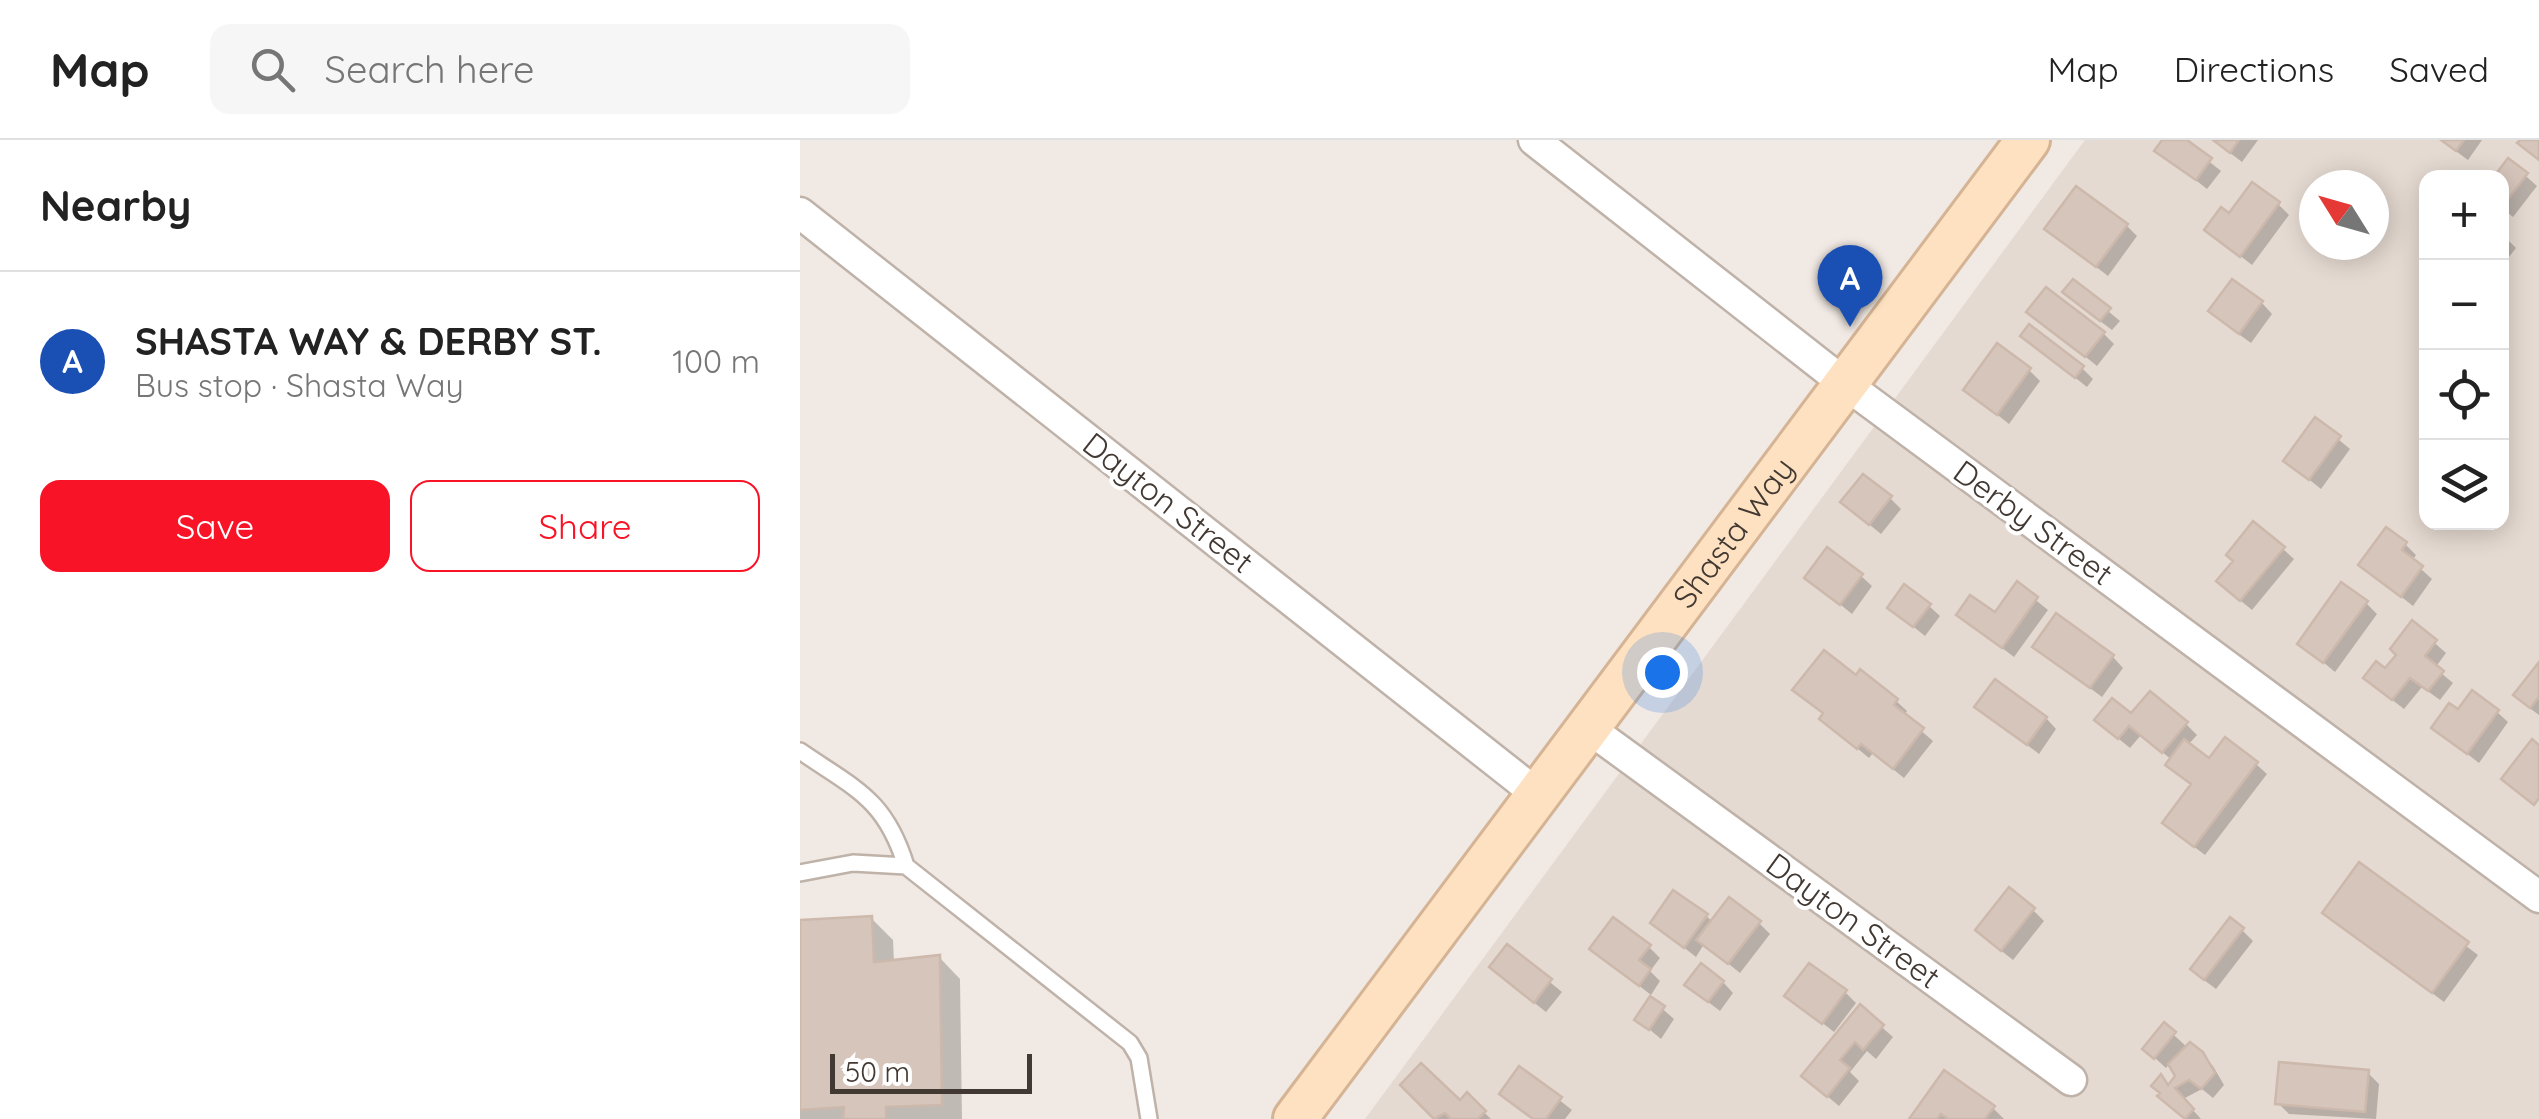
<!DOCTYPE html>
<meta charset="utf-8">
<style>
:root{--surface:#fff;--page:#f6f6f6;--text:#222;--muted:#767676;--line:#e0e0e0;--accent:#f81326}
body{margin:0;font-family:Quicksand,sans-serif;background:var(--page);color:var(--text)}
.controls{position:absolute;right:30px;top:30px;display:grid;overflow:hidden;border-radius:20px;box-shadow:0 5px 25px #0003}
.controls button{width:90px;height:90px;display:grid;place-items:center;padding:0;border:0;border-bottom:2px solid var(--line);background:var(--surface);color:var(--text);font:50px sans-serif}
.compass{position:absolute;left:1499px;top:30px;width:90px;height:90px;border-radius:50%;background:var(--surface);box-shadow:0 5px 25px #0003;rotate:307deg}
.scale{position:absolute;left:30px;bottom:25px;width:202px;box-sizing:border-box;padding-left:10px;border:5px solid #433933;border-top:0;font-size:28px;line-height:35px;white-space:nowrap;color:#433933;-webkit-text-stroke:8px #fff;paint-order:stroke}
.you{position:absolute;left:862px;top:532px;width:35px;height:35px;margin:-25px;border:8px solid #fff;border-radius:50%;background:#1a73e8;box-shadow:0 0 0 15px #1a73e833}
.badge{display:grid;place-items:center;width:65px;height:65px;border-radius:50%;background:var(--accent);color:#fff;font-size:32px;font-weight:700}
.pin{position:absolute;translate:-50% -82px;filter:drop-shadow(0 2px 5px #0008)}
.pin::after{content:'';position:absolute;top:52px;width:35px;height:30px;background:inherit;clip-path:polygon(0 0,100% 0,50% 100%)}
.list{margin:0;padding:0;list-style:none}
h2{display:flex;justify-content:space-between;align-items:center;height:130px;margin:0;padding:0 40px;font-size:42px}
h2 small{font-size:32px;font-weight:400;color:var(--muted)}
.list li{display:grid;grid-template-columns:65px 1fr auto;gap:30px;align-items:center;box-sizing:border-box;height:180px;padding:0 40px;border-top:2px solid var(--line)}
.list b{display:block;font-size:38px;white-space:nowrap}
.list p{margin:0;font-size:32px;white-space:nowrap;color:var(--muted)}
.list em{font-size:32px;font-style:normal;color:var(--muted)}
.actions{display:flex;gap:20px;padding:30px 40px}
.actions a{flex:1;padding:22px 0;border:2px solid var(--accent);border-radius:20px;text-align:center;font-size:35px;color:var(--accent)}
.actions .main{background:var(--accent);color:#fff}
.icon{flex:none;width:55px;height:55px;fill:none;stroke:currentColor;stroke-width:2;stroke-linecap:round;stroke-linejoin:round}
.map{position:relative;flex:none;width:1739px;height:979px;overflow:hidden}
header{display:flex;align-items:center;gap:60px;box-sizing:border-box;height:140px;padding:0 50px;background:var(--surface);border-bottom:2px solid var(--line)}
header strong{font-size:48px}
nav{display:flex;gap:55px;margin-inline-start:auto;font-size:35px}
.search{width:700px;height:90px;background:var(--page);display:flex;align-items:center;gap:25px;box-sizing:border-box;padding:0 35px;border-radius:20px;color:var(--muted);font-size:38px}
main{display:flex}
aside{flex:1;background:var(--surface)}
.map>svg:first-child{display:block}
.residential{fill:#e5dad1;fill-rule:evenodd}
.shadow{fill:#0003}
.building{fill:#d6c5bb;stroke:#cdb8ac;stroke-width:2.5}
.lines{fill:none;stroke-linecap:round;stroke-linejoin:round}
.lane-casing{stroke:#bfb2a9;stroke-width:20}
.street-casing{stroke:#bfb2a9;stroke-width:35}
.secondary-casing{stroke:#d4b494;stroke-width:48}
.lane{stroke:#fff;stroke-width:15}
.street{stroke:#fff;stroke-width:30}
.secondary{stroke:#fee1c0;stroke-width:42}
.labels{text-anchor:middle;stroke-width:8;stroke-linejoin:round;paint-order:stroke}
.street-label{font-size:32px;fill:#433933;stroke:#fff}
</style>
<header>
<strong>Map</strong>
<div class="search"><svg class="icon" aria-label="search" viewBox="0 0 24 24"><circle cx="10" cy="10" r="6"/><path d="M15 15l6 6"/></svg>Search here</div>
<nav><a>Map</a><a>Directions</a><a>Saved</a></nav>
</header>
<main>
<aside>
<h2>Nearby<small></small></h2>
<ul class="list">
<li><span class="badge" style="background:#1a4fb4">A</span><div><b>SHASTA WAY &amp; DERBY ST.</b><p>Bus stop · Shasta Way</p></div><em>100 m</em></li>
</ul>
<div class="actions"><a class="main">Save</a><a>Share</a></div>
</aside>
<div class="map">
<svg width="1739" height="979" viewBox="0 0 1739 979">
<rect width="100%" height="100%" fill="#f1e9e3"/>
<!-- residential -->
<path class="residential" d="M1285,0H1739V979H565ZM1626,38H1702V382H1626ZM1514,45H1574V105H1514Z"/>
<!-- shadow -->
<path class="shadow" d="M1365,0H1382L1421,31L1407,49L1358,10Z
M1413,0H1458L1442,22Z
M1641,0H1682L1668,20Z
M1709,21L1737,46L1713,77L1702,68V38Z
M1478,64L1489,75L1452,125L1407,90Z
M1327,86L1337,96L1308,136L1247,89Z
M1702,94L1716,108L1702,126Z
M1273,142L1320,181L1312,190L1276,163Z
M1462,163L1472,174L1451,203L1422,182Z
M1230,172L1303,193L1314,204L1297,226Z
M1235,206L1282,228L1293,239L1287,247Z
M1229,230L1240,241L1209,284L1166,250Z
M1515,280L1550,309L1521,349L1486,321Z
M1090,358L1101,369L1081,394L1054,372Z
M1605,404L1616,415L1612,421L1632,439L1613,466L1561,425Z
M1483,409L1494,419L1452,470L1430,452L1436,421Z
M1061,436L1072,446L1052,474L1008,438Z
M1217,445L1248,470L1214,517L1159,475L1195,476Z
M1566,463L1577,474L1535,532L1500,503Z
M1129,466L1140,476L1125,496L1090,468Z
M1613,484L1646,513L1635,528L1653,543L1640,560L1622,547L1604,569L1577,548L1599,515Z
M1235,507L1313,517L1323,528L1302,557Z
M1739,526V575L1727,566Z
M1056,538L1096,561L1107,571L1104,576L1133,601L1104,638L1073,613L1069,618L1022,579Z
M1178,567L1246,578L1256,589L1239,614Z
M1697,572L1708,582L1679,623L1634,588L1658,573Z
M1331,577L1386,584L1397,595L1388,605L1410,622L1456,624L1467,634L1405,715L1376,693L1393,646L1368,625L1372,620L1341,595L1330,608L1308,590Z
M1560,726L1678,815L1644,862L1526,773Z
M1233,770L1244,781L1213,820L1189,801Z
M906,776L913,782L959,783L970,794L940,833L904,804L896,817L853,783Z
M71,778L93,800L94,822L139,817L160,839L162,979H0V783Z
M1442,790L1453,801L1416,849L1404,840Z
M849,807L860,818L850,831L860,841L851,855L792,809Z
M708,808L762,852L746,872L703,838Z
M923,842L933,853L920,871L899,855Z
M1045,852L1056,863L1034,892L988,856Z
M851,859L874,879L861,899L837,879Z
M1060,868L1093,897L1076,919L1067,911L1050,932L1059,941L1039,966L1015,946Z
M1364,886L1388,908L1401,914L1413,926L1424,945L1413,958L1402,949L1383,959L1401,979H1386L1371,967L1361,937L1370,946L1378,937L1370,923L1366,928L1345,909Z
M720,929L772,970L765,979H733L702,954Z
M1145,933L1193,968L1204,979H1112Z
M1568,933L1579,944L1576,979L1489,974L1478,963Z
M603,945L660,964L667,956L691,979H638Z"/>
<!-- building -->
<path class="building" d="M1362,0H1387L1412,18L1396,40L1354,11Z
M1413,0H1439L1430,13Z
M1641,0H1664L1656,11Z
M1720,0H1739V20L1717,3Z
M1708,18L1728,33L1702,67V38H1693Z
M1452,42L1480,62L1440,117L1404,90L1421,67L1429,73Z
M1276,46L1328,84L1296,127L1244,89Z
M1273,139L1311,168L1300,181L1262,152Z
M1432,139L1463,161L1439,194L1408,171Z
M1246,147L1305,192L1285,217L1226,172Z
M1229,184L1284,226L1275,238L1220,196Z
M1197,203L1231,228L1197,275L1163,250Z
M1515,277L1541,296L1509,340L1483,321Z
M1063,334L1092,356L1069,385L1040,362Z
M1453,381L1485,407L1440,461L1416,441L1433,421L1426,415Z
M1586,387L1607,402L1602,410L1623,426L1601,457L1558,425Z
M1027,407L1063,434L1040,465L1004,438Z
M1217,441L1238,457L1202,508L1156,475L1170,455L1195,472Z
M1541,442L1568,461L1523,523L1497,504Z
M1104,444L1131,464L1113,487L1087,468Z
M1256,473L1314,515L1290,548L1232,507Z
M1612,480L1637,500L1625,516L1644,531L1628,551L1610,538L1592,560L1563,538L1576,521L1585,528L1596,515L1590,509Z
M1024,510L1056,535L1060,529L1098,559L1094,565L1124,588L1093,629L1061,604L1057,609L1019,579L1023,573L992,550Z
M1739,522V557L1730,568L1713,555Z
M1195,539L1247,577L1227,605L1174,567Z
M1672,550L1699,570L1667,614L1631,588L1649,563L1658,569Z
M1350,551L1388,582L1362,613L1329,586L1318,599L1294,580L1312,558L1331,573Z
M1425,597L1458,622L1394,707L1362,683L1391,644L1365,625L1384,599L1409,618Z
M1732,599L1739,605V658L1734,665L1701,639Z
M1559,722L1669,802L1632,853L1522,773Z
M1209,747L1235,768L1201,811L1175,790Z
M873,750L908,774L884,808L850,783Z
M929,757L961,781L928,824L896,800Z
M72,776L74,822L140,815L142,965L86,967V979H43L44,967L0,970V780Z
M813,777L851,805L839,820L851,829L839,846L789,809Z
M1430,777L1444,788L1404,840L1390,829Z
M707,804L752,839L734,863L689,827Z
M901,823L924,841L908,862L884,845Z
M1009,823L1047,850L1022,884L984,856Z
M850,856L865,866L849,890L834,880Z
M1060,864L1084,885L1063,910L1055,902L1040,920L1050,928L1027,957L1001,936Z
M1364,882L1376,892L1354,919L1342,909Z
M1390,902L1403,912L1415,933L1401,949L1389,940L1375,948L1394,969L1385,979L1357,956L1360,953L1351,946L1361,934L1368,945L1375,936L1368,924Z
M1479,922L1569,930L1565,972L1475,964Z
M621,923L660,960L667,952L686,971L678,979H651L645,973L634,979L600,945Z
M719,926L762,957L746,979H733L699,954Z
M1144,930L1195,966L1185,979H1148L1141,974L1137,979H1109Z"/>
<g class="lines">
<!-- lane casing -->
<g class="lane-casing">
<path id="lane" d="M0,611C55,649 85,658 106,726L330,903L339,918L349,979
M0,733L53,723L106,726"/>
</g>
<!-- street casing -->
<g class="street-casing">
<path id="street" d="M734,0L1044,243L1739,757
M0,73L737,654
M787,587L1271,940"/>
</g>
<!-- secondary casing -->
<g class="secondary-casing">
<g id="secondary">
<path id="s1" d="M495,979L1228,0"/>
</g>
</g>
<!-- lane -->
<use href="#lane" class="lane"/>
<!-- street -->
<use href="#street" class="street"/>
<!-- secondary -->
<use href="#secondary" class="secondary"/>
</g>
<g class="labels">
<!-- street labels -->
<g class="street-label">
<text transform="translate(368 363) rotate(38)" y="11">Dayton Street</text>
<text transform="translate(1233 383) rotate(36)" y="11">Derby Street</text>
<text dy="11" stroke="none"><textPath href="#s1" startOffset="732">Shasta Way</textPath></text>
<text transform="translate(1053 781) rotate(36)" y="11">Dayton Street</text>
</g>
</g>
</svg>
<div class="controls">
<button>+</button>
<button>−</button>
<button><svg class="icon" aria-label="locate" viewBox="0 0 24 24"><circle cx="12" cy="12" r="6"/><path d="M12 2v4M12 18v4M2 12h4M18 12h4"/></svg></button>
<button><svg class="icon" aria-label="layers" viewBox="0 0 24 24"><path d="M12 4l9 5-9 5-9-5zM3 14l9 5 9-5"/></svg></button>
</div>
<svg class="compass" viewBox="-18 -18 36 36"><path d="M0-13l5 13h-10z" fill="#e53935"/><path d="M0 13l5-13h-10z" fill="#767676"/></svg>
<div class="scale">50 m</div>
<div class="you"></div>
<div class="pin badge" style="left:1050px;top:187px;background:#1a4fb4">A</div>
</div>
</main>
